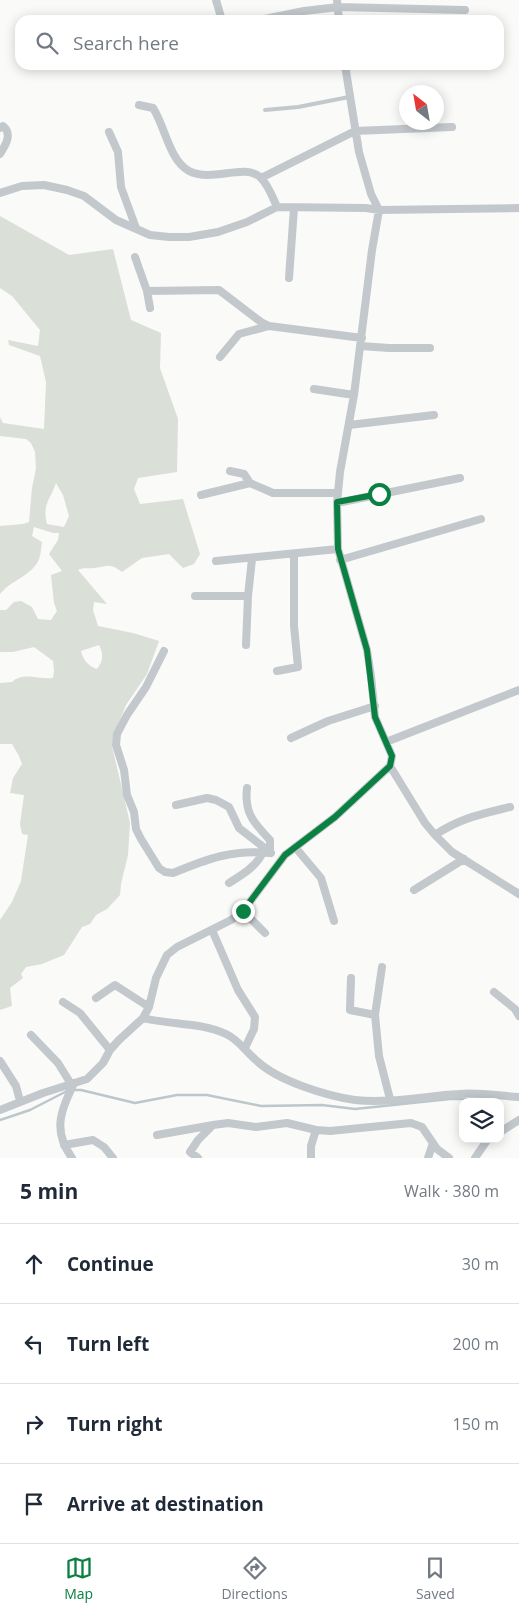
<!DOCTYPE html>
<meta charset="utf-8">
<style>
:root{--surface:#fff;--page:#f6f6f7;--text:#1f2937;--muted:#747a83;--line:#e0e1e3;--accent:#0b8043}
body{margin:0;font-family:"Open Sans",sans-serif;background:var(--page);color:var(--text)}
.controls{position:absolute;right:15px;bottom:15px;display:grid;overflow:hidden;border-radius:10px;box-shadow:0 2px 12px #0003}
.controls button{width:45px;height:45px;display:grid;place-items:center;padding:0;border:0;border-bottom:1px solid var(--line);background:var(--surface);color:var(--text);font:25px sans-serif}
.compass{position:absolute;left:399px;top:85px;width:45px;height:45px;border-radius:50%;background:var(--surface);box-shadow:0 2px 12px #0003;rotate:329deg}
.stop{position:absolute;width:15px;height:15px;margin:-11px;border:4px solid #0b8043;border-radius:50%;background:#fff}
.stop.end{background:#0b8043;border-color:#fff;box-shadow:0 1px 5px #0008}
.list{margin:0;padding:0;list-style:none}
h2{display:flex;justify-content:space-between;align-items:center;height:65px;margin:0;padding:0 20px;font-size:21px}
h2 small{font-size:16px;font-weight:400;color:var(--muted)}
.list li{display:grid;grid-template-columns:32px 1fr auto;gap:15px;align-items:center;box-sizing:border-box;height:80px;padding:0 20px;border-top:1px solid var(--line)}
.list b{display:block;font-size:19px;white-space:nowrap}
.list em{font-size:16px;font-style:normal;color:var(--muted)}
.icon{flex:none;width:28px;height:28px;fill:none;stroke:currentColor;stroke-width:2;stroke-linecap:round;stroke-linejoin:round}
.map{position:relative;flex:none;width:519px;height:1158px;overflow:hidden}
.search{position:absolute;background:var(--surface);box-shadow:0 2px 12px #0003;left:15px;right:15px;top:15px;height:55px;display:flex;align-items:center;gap:12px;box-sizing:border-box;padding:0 18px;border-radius:15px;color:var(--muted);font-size:19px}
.sheet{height:385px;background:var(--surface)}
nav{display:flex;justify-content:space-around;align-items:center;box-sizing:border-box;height:70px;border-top:1px solid var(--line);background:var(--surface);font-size:14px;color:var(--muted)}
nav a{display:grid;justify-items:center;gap:2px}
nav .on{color:var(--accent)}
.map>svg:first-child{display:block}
.green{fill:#dadfd7;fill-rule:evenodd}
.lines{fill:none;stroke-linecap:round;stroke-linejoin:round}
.stream{stroke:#bbc7cb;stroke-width:2.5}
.service{stroke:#c3c8cc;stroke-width:4}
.minor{stroke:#c3c8cc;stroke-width:8}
.route{stroke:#0b8043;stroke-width:6}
</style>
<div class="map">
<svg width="519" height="1158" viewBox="0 0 519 1158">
<rect width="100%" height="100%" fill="#fafaf8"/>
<!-- green -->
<path class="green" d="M0,216L69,255L113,249L131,320L161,333L160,368L178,419L177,472L138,478L134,489L140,504L183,499L200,554L194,564L183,568L169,554L142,558L122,572C109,563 109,566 95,568C88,569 84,567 78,570L107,604L94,602L93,610L98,626L133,633L159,641L147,674L126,705L113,737L112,746L130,823L128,855L121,884L120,895L107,909L96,915L90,924L82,927L64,955L42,964L26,967L21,974L23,978L10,988L12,1006L0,1010V920L12,902L21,881L28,835L22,834L20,824L24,795L10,793L13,778L22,764L19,756L12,744H0V683L12,682C23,671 39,680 53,678L54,671L53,661L34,647L13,652H0V610H6L14,602L21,601L32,607L38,619L51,620L57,611L54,603L51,575L62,571L49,554L58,540L59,533H53L34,527L32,536L42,542C41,547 41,554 39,559C33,575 10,581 0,594V526L23,524L29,522L32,488L36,468L35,452L31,443L26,439L0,436V417L3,423L44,429L46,382L40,356L9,345L8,340L38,346L40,330L12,296L0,288ZM56,483L63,495L69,516L64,527L47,524C42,505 50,500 56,483ZM99,645C104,654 103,662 97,669C88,666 83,660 81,651Z"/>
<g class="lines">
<!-- stream -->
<path class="stream" d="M72,1090H81L135,1103L177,1095H207L261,1106L322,1105L355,1109L450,1099H498
M0,1120L30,1110L67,1091"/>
<!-- service -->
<path class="service" d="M265,110L298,107L349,97"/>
<!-- minor -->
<path class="minor" d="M216,0L221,17L226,20
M337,0L339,20
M260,20L304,11L338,7L465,10
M139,105L153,108C165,126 169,160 189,171C212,183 244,163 260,177C268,184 273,198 277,207
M0,128L3,126C13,134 5,146 0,154
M109,132L118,152L121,187L136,228
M261,178L355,131L452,127
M0,193L22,186L44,185L67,190L84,196L116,220L150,235L169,237H189L218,232L247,222L277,207L366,208L379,210L519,208
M135,257L147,291L150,308
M289,278L294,208
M147,291L219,290L261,322L269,326L362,338
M361,346L389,348H430
M220,357L239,334L269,326
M314,389L354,395
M349,425L434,415
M230,471L244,474L250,483
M201,495L250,483L273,493H338
M337,503L460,478
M340,560L481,519
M216,561L338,549
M195,596H248
M246,645L248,596L252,559
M164,651L146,687L127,715L117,734L116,745L124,770L127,795L134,812L136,829L141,839L159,868L165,872L173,873C207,859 233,849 270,853V840C254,823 244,813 247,788
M277,671L298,667L294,626V554
M291,738L328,721L375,706
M386,742L519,690
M390,766L425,823L435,835L452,852L519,894
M176,805L207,798L216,800L229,807L239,828L271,853
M435,835C460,818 482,814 510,807
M295,847L321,878L334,921
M229,883C242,875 257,866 263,852
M414,890L464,859
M243,911L265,933
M212,930L238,990L255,1017L254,1029L245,1048
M382,967L375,1015L379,1056L390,1099
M351,978L350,1010L375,1015
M494,992L515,1009L519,1016
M96,998L115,985L149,1007
M63,1002L80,1013L110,1050
M143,1018C170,1025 201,1022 226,1034C239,1040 246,1052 257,1061C278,1081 327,1096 355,1100C387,1104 426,1096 458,1094C478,1092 499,1096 519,1097
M31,1035L58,1063L71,1084
M0,1061L16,1086L20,1101
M0,1110L43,1093L87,1079L103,1063L110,1050L119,1040L143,1018L149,1007L156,978L167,955L177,947L231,920L243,911L285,855L335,817L390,766L392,756L375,717L371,676L367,650L338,549L337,503L340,472L354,395L372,250L379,210L371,194L359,152L345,65
M500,1132L519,1120
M157,1135L213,1125
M64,1145L93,1140L104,1147L113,1158
M72,1158C52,1130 61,1111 74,1083
M198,1158L190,1152L198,1140L213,1125L228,1123L256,1127L287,1123L316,1130L330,1131L411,1123L422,1127L437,1149L449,1158
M311,1158V1146L316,1130
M428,1158L433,1143
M475,1158L488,1139"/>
</g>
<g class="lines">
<!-- route -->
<path class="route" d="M243,911L285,855L335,817L390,766L392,756L375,717L367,650L338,549L337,502L379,494"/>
</g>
</svg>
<div class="controls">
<button><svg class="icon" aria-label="layers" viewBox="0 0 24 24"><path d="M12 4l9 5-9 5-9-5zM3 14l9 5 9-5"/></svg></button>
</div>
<svg class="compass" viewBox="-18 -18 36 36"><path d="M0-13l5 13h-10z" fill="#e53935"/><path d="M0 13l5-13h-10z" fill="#747a83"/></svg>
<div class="stop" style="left:379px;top:494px"></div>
<div class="stop end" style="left:243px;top:911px"></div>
<div class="search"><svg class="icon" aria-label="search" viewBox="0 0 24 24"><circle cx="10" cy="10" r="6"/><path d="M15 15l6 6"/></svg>Search here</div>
</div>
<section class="sheet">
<h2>5 min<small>Walk · 380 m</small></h2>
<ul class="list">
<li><svg class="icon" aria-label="ahead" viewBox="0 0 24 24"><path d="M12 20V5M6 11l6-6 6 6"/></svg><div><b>Continue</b></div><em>30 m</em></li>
<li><svg class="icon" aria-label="left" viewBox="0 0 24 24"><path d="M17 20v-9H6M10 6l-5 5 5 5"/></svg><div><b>Turn left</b></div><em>200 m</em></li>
<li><svg class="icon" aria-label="right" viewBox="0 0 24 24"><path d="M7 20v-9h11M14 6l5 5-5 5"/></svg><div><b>Turn right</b></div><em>150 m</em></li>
<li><svg class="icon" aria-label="arrive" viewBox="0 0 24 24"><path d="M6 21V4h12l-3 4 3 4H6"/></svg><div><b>Arrive at destination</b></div></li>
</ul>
</section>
<nav>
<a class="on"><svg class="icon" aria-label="map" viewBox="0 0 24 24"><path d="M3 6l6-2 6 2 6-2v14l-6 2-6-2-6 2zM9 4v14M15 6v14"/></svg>Map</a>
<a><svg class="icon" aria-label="directions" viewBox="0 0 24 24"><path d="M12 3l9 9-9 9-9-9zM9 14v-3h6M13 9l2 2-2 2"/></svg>Directions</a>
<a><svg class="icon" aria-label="saved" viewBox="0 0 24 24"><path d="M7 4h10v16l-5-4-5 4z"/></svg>Saved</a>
</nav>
